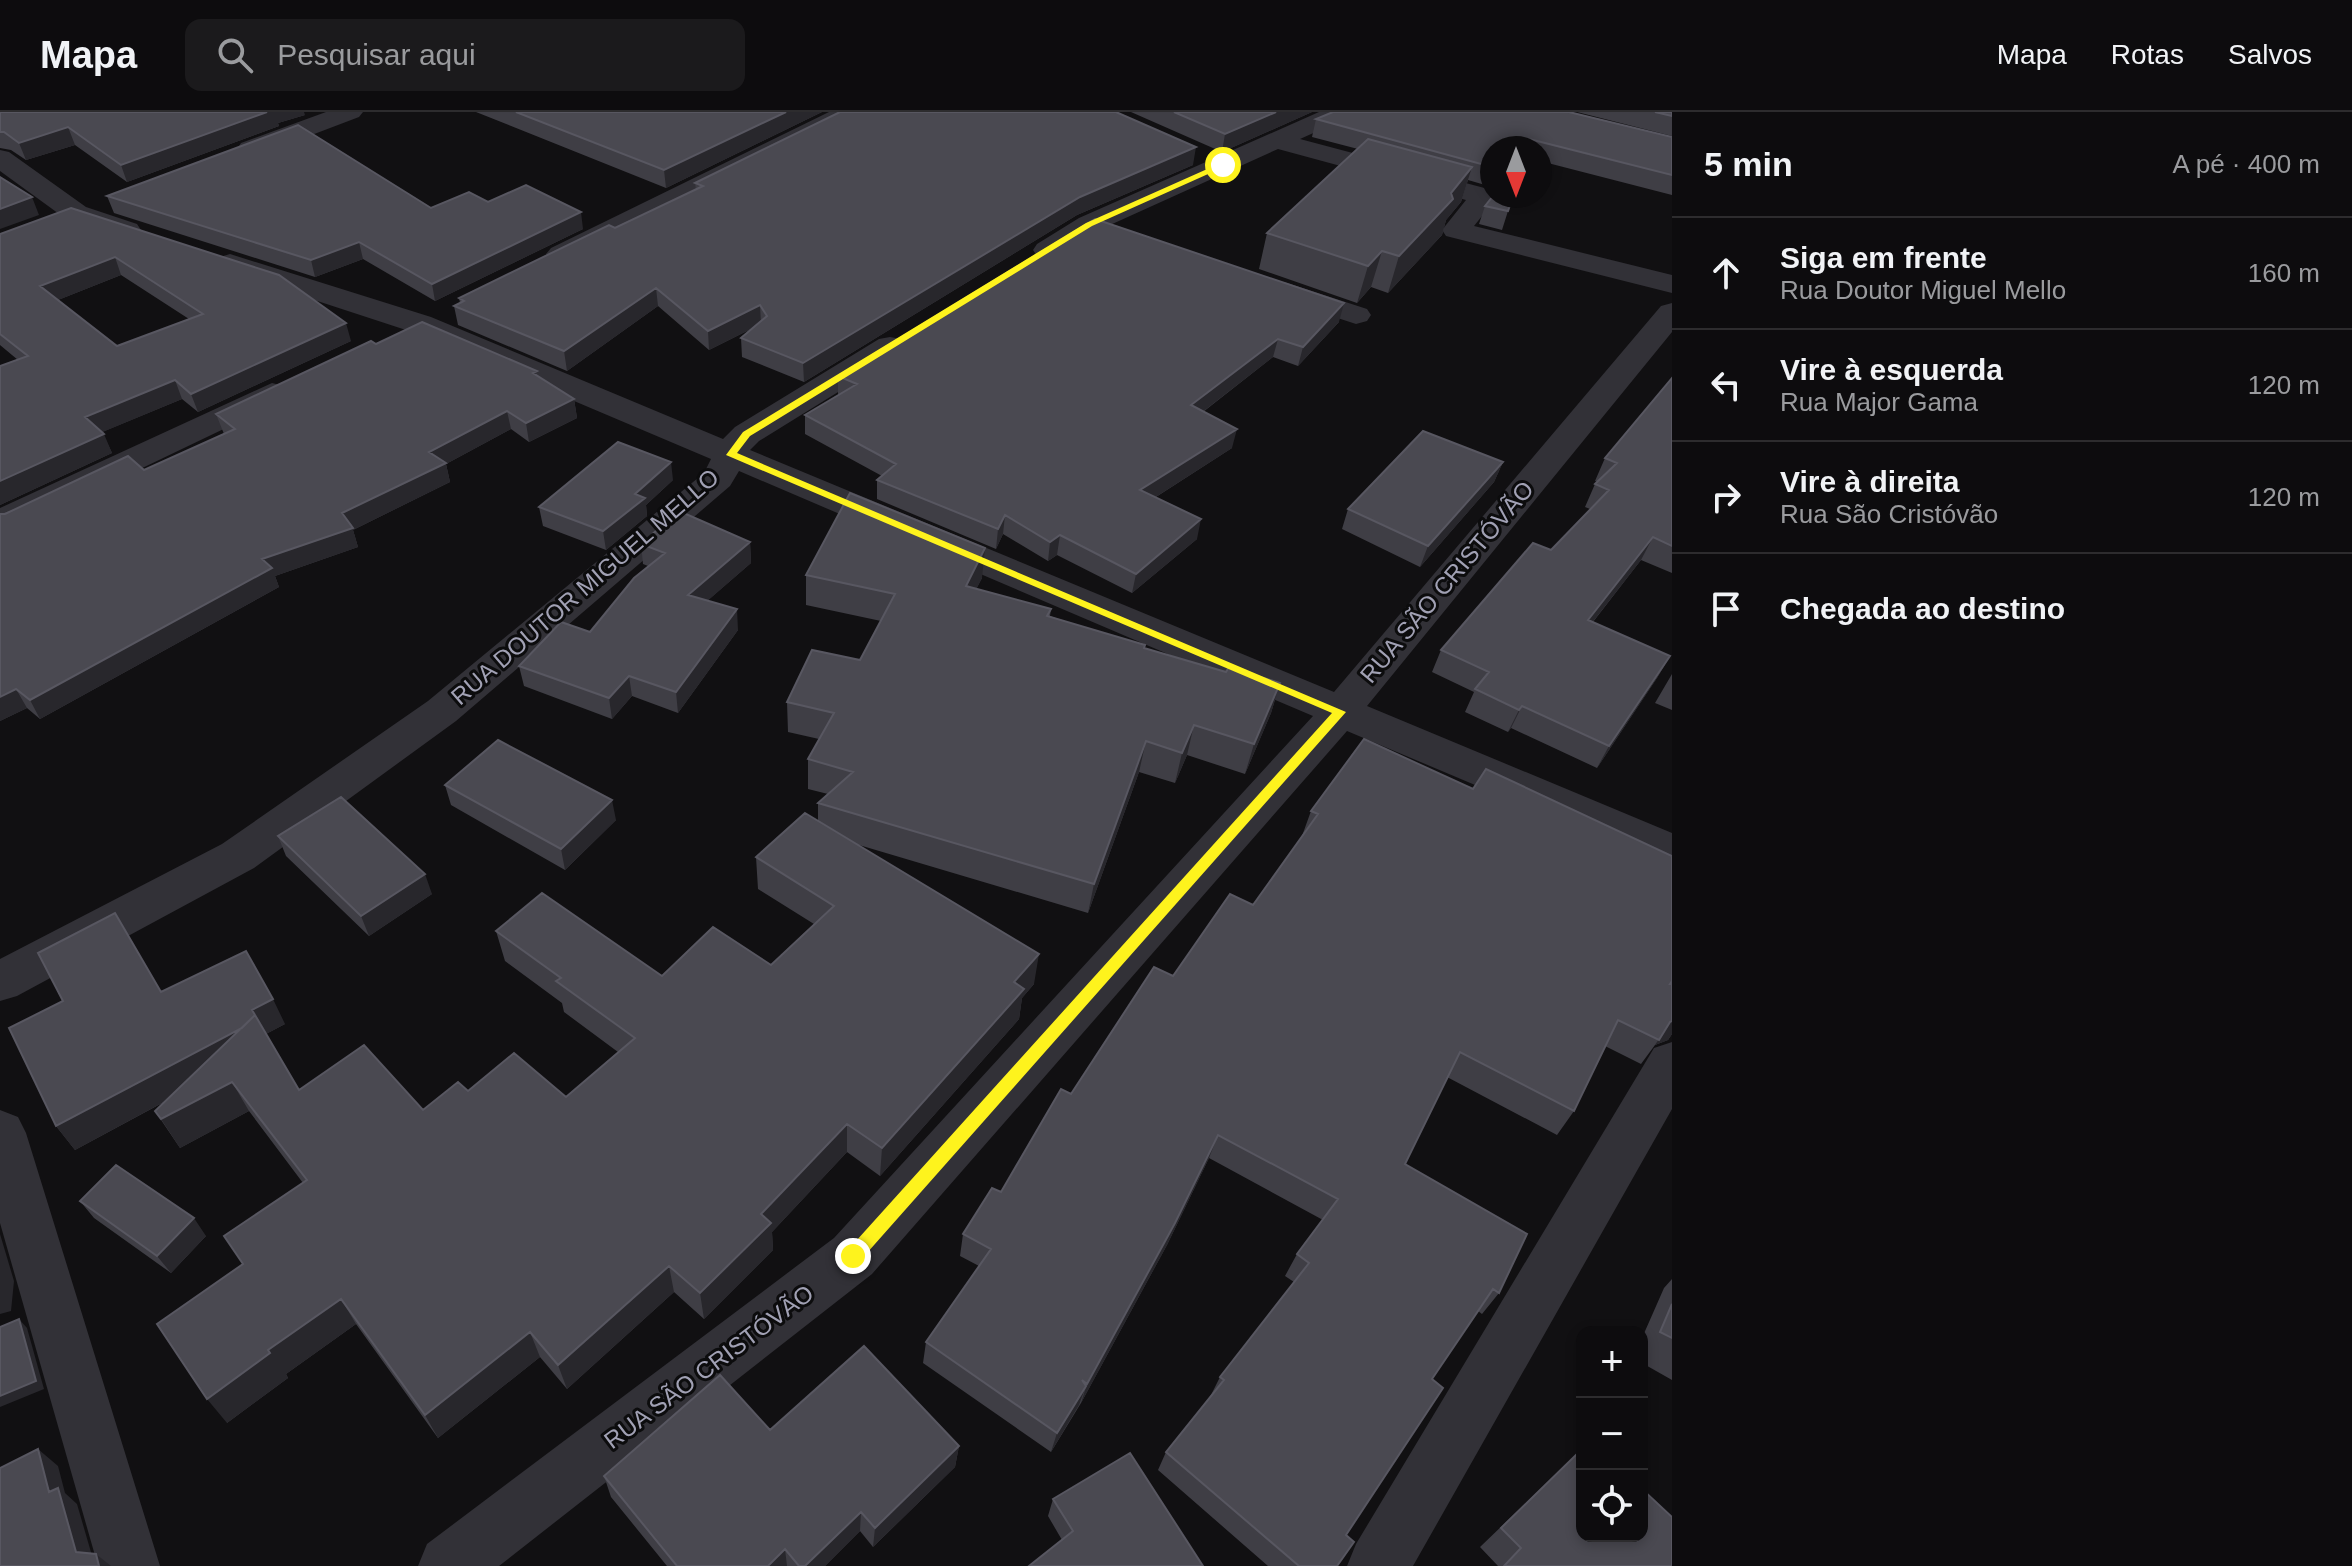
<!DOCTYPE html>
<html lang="pt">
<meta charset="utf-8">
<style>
:root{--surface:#0d0c0e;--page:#1b1a1c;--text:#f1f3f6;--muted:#9a9b9e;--line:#2d2c2e}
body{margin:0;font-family:Helvetica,sans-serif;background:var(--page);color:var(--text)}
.controls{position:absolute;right:24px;bottom:24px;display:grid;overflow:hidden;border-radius:16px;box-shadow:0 4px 12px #0003}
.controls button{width:72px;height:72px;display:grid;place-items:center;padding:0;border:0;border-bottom:2px solid var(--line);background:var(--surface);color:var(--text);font:40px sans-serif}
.compass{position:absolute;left:1480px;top:24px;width:72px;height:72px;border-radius:50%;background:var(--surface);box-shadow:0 4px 12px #0003;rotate:180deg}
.stop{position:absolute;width:24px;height:24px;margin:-18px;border:6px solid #fef31d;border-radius:50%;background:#fff}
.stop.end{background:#fef31d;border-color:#fff;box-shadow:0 2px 8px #0008}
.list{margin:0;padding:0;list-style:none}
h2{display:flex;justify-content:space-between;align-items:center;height:104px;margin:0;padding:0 32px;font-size:34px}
h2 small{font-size:26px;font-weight:400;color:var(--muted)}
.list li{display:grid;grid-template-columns:52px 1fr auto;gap:24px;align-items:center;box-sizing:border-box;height:112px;padding:0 32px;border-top:2px solid var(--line)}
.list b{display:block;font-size:30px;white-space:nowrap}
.list p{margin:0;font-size:26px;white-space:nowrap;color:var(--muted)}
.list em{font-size:26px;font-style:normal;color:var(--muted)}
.icon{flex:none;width:44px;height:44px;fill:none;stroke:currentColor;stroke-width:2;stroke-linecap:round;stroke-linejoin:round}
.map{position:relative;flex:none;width:1672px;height:1454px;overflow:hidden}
header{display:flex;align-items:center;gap:48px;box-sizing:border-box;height:112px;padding:0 40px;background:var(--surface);border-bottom:2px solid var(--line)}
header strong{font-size:38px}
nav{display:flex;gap:44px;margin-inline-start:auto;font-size:28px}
.search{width:560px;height:72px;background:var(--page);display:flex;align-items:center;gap:20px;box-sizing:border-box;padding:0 28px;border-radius:16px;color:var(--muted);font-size:30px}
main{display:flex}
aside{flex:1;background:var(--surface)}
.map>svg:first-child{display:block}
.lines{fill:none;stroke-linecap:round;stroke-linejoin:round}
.minor{fill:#323137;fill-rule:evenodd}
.wall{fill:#3f3e45;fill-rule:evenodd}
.shaded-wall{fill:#28272c}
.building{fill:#4a4951;stroke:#585761;stroke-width:2;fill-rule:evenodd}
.route{fill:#fef31d}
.labels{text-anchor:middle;stroke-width:6;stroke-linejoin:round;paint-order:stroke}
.street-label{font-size:24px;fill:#a1a1b4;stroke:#0c0c0d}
</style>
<header>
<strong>Mapa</strong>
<div class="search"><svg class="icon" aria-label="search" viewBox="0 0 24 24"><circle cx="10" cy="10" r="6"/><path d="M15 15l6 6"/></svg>Pesquisar aqui</div>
<nav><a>Mapa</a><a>Rotas</a><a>Salvos</a></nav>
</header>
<main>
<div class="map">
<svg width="1672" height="1454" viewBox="0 0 1672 1454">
<rect width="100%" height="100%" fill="#111012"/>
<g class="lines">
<!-- minor -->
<path class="minor" d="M326,0H363L359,5L259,43H241L237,37L241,31Z
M829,0H862L858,5L571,148L561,151L551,148L546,142L551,136Z
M1319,0H1353L1349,5L1300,27L1492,78V84H1498L1474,114L1672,163V181L1446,124L1442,118L1466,88L1278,37L1099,118L1057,144L1047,147L1037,144L1033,138L1037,132L1079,106Z
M0,38L9,40L86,95L137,112L141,118L137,124L127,127L66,107L0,59Z
M230,142L431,205L723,327L735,315L879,227L890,225L901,227L906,234L901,241L759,329L750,338L1334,580L1661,194L1672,191V220L1367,594L1672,721V756L1347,619L872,1162L499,1454H418L427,1432L834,1126L1313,604L739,359L730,374L456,609L254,756L17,884L0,889V847L222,732L428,589L704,361L711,347L409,219L220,157L215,151L220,145Z
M1284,170L1367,197L1371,203L1367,209L1356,212L1273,185L1269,179L1273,173Z
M272,271L284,274L288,281L284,288L13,418L0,421V396Z
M1672,930V997L1413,1454H1347L1356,1432L1654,936Z
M0,998L18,1005L26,1021L160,1454H98L0,1111Z"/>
</g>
<!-- wall -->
<path class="wall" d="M0,0L305,3L278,11L279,14L127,70L75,33L26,48L11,38L0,36Z
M476,0H822L666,76Z
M1131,0H1312L1222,40Z
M1577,0H1672V24Z
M1316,7L1672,25V83L1540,49V36H1492V75L1468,68L1461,90L1446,108L1442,123L1388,181L1371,175L1357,191L1259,157L1267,121L1358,37L1312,25Z
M1193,53L1077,103L804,270L742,245L741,226L753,216L709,238L658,194L567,259L458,213L454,194L460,191L459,186L696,78L695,71Z
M107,84L431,96L488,90L583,117L435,189L363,147L315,165L114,101Z
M1485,94L1508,99L1502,118L1479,112Z
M71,96L351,229L198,300L182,287L102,320L112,341L0,393V254L18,248L0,233V122ZM121,163L189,207L117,234L58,188Z
M1339,210L1298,254L1273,245L1203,300L1232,336L1156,385L1197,427L1132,481L1057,443L1048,449L1003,422L996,437L877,387V368L882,364L805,322V303L838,283V264Z
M376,232L538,264L574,287L577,306L529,330L511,317L446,352L450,370L353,418L358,435L275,464L279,475L40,607L27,596L0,609V402L144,358L224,322L216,302Z
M1672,266V461L1641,448L1593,510L1670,544L1657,566L1597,656L1511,616L1508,620L1465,600L1474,580L1432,560L1441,538L1551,438L1590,397L1585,395L1595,372L1598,370L1595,369L1605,346Z
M1503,350L1494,370L1420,455L1342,417L1348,397Z
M673,368L646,393L647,404L606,438L543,414L539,395Z
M750,430L751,451L707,489L738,518L678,601L632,584L612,607L524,574L519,554L590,520L648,454L643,452L641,432Z
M806,463L982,466L976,477L1051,497L1050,504L1145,536L1226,560L1280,571L1271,601L1245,662L1187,643L1175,671L1139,660L1088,801L859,733L1034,872L1022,886L1019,907L880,1064L847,1040L772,1120L773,1138L704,1207L674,1180L567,1277L540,1245L438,1326L356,1212L286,1262L288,1266L227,1311L243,1152L303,1071L249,999L180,1036L155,999L166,989L75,1038L56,1014L161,880L285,912L266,922L299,978L423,998L468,979L566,985L618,940L564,900L562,891L505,849L496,819L662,864L771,853L814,812L758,777L756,745L818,709V691L828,682L808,677V647L819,627L788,620L787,590L860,548L881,509L806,493Z
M1672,562V598L1655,591Z
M445,673L616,708L565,758L451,693Z
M1311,699L1672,872V922L1668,928L1655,933L1641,952L1605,934L1574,999L1557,1023L1447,965L1405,1052L1499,1181L1482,1202L1478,1199L1432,1267L1346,1423L1337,1454H1268L1158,1358L1166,1340L1210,1285L1220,1265L1294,1170L1285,1164L1297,1142L1323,1108L1209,1046L1167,1133L1081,1291L1051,1340L923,1251L926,1230L979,1154L960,1144L963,1122L1001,1080L1071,982L1173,864L1253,793L1302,724Z
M278,724L432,782L369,824L286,744Z
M80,1089L206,1124L171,1161L94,1106Z
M1672,1167V1268L1642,1251V1226L1664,1176Z
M770,1318L959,1334L955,1355L873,1435L860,1419L825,1454H667L611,1385L604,1364Z
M1582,1337L1672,1454H1498L1480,1435Z
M1053,1387L1203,1454L1062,1428L1048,1404Z"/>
<!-- shaded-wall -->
<path class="shaded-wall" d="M267,0H304L305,3L278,11L279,14L127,70L121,53Z
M786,0H822L666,76L664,58Z
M1276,0H1312L1222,40L1225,22Z
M68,15L75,33L26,48L19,31Z
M1196,35L1193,53L1077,103L804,270L803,251L1080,85Z
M1472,55L1461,90L1446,108L1442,123L1388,181L1399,144Z
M32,85L39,103L0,117V97Z
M581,100L583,117L435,189L432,172Z
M359,130L363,147L315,165L311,148Z
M1382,139L1371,175L1357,191L1368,154Z
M115,145L121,163L48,192L40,174Z
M656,176L658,194L567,259L564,239Z
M1344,191L1339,210L1298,254L1303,235Z
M760,193L761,212L709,238L708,219Z
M346,211L351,229L198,300L191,282Z
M1278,227L1273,245L1187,312L1191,293Z
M175,268L182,287L93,324L85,305Z
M574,287L577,306L529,330L526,311Z
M507,299L511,317L446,352L450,370L353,418L358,435L275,464L279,475L40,607L30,588L262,447L342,401L429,340Z
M1237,317L1232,336L1137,397L1140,378Z
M104,322L112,341L0,393V369Z
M671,350L673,368L646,393L647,404L606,438L603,419L635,382Z
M1503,350L1494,370L1420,455L1428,434Z
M1005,403L1003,422L996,437L998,417Z
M1201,407L1197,427L1132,481L1136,462Z
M1060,423L1057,443L1048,449L1050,430Z
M1653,425L1641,448L1577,530L1588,508Z
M750,430L751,451L690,504L688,483Z
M985,436L982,466L963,504L966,474Z
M737,497L738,518L678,601L676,580Z
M1670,544L1657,566L1597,656L1609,634Z
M629,564L632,584L612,607L609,586Z
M1280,571L1271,601L1245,662L1254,632Z
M16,577L27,596L0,609V585Z
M1522,594L1511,616L1508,620L1519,598Z
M1194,613L1187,643L1175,671L1182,641Z
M1146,629L1139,660L1088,801L1094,772Z
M612,688L616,708L565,758L561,737Z
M425,762L432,782L369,824L361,804Z
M1039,842L1034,872L1022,886L1019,907L880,1064L882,1036L1014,870Z
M273,887L285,912L266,922L271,932L75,1038L56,1014Z
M1672,909V922L1668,928L1655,933L1670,910Z
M232,970L249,999L180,1036L161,1007Z
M847,1012V1040L772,1120L773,1138L704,1207L700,1181L761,1102Z
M1218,1023L1209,1046L1167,1133L1081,1291L1087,1272Z
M194,1106L206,1124L171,1161L157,1144Z
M0,1122L14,1169L11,1199L0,1202Z
M669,1154L674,1180L567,1277L558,1253Z
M341,1187L356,1212L286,1262L288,1266L227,1311L207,1287L268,1238Z
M19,1207L27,1216L44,1277L0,1295V1284Z
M530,1220L540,1245L438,1326L425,1303Z
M1086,1274L1079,1293L1051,1340L1057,1321Z
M959,1334L955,1355L873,1435L875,1416Z
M38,1337L58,1354L65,1381L77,1392L95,1454L76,1440L49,1380Z
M861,1400L860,1419L825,1454H805Z
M785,1437L787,1454H768Z
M96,1442L111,1454H99Z"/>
<!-- building -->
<path class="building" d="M0,0H267L121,53L68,15L19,31L4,20H0Z
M516,0H786L664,58Z
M840,0H1116L1196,35L1080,85L803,251L741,226L767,204L760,193L708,219L656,176L564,239L454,194L464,189L459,186L609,113L615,116L703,74L695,71Z
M1174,0H1276L1225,22Z
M1333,0H1569L1672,25V63L1529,27L1526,36H1492V55L1316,7Z
M1655,0H1672V4Z
M298,13L431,96L469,80L488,90L526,73L581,100L432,172L359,130L311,148L107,84Z
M1368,27L1472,55L1451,81L1453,87L1399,144L1382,139L1368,154L1267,121Z
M0,65L32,85L0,97Z
M1493,84H1513L1508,99L1485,94Z
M71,96L279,163L346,211L191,282L175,268L85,305L104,322L0,369V254L28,244L0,222V122ZM115,145L203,202L117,234L40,174Z
M1095,107L1344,191L1303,235L1278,227L1191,293L1237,317L1140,378L1201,407L1136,462L1060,423L1050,430L1005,403L998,417L877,368L896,352L805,303L857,272L838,264Z
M422,210L537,259L533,261L574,287L526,311L507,299L429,340L446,351L342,401L353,416L262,447L272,456L30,588L16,577L0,585V402H5L128,344L144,358L235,317L216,302L371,229L376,232Z
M1672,266V434L1653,425L1588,508L1670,544L1609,634L1522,594L1519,598L1475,577L1489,560L1441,538L1533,431L1551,438L1609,378L1595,372L1617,351L1605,346Z
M1423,319L1503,350L1428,434L1348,397Z
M618,330L671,350L635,382L645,386L603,419L539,395Z
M850,381L985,436L966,474L1051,497L1047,504L1145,533L1144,536L1226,560L1229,555L1280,571L1254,632L1194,613L1182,641L1146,629L1094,772L818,691L853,660L808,647L834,601L787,590L812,538L860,548L895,482L806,463Z
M679,399L750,430L688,483L737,497L676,580L629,564L609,586L519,554L561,510L590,520L634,466L665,441L641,432Z
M1364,627L1473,677L1486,657L1672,744V869L1670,872H1672V909L1670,910L1659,928L1618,908L1574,999L1460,940L1405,1052L1527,1122L1499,1181L1493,1177L1432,1267L1443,1276L1346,1423L1354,1430L1337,1454H1299L1166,1340L1224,1268L1220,1265L1309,1151L1297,1142L1338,1087L1218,1023L1175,1111L1087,1272L1082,1268L1086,1274L1057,1321L926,1230L991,1137L963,1122L992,1076L1001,1080L1061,977L1071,982L1154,855L1173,864L1230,782L1253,793L1318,702L1311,699Z
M498,628L612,688L561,737L445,673Z
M341,685L425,762L361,804L278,724Z
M805,701L1039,842L1014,870L1024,877L882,1036L847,1012L761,1102L771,1111L700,1181L669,1154L558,1253L530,1220L425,1303L341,1187L268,1238L270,1241L207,1287L157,1212L243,1152L224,1124L307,1068L232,970L161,1007L155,999L255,903L299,978L364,933L423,998L458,970L468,979L514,941L566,985L635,926L556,869L561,866L496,819L542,781L662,864L713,815L771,853L834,794L756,745Z
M115,801L161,880L246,839L273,887L252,898L255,903L242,916L56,1014L9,916L63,889L38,841Z
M116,1053L194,1106L157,1144L80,1089Z
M1672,1192V1226L1660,1220Z
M19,1207L36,1269L0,1284V1215Z
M864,1234L959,1334L875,1416L861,1400L805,1454H799L785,1437L768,1454H677L604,1364L720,1263L770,1318Z
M38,1337L49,1380L58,1376L76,1440L96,1442L99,1454H0V1356Z
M1582,1337V1424H1642V1377L1672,1405V1454H1504L1521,1436L1501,1416Z
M1130,1341L1203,1454H1029L1073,1419L1053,1387Z"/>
<!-- route -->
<path class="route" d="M1223,50L1226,54L1092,114L750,324L737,341L1346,600L859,1150L853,1152L847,1150V1139L1332,601L726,343L743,320L1086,111Z"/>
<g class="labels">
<!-- street labels -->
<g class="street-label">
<text transform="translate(1447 470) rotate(-50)" y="8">RUA SÃO CRISTÓVÃO</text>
<text transform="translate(585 475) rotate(-41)" y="8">RUA DOUTOR MIGUEL MELLO</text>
<text transform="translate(709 1255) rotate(-37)" y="8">RUA SÃO CRISTÓVÃO</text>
</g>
</g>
</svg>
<div class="controls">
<button>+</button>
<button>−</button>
<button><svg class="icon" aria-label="locate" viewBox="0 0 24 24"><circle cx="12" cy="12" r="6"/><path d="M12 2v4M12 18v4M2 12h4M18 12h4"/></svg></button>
</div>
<svg class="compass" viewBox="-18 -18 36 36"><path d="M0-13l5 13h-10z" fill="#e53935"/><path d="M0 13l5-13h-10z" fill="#9a9b9e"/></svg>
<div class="stop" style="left:1223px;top:53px"></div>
<div class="stop end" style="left:853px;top:1144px"></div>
</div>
<aside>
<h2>5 min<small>A pé · 400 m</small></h2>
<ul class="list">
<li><svg class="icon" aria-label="ahead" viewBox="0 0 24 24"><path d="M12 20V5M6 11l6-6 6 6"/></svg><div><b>Siga em frente</b><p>Rua Doutor Miguel Mello</p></div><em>160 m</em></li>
<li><svg class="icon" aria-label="left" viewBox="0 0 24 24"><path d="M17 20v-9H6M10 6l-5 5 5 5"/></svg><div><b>Vire à esquerda</b><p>Rua Major Gama</p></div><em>120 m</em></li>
<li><svg class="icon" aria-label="right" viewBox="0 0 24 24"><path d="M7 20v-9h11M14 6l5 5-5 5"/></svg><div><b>Vire à direita</b><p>Rua São Cristóvão</p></div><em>120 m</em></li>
<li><svg class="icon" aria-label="arrive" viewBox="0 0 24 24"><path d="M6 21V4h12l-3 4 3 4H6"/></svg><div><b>Chegada ao destino</b></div></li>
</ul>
</aside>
</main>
